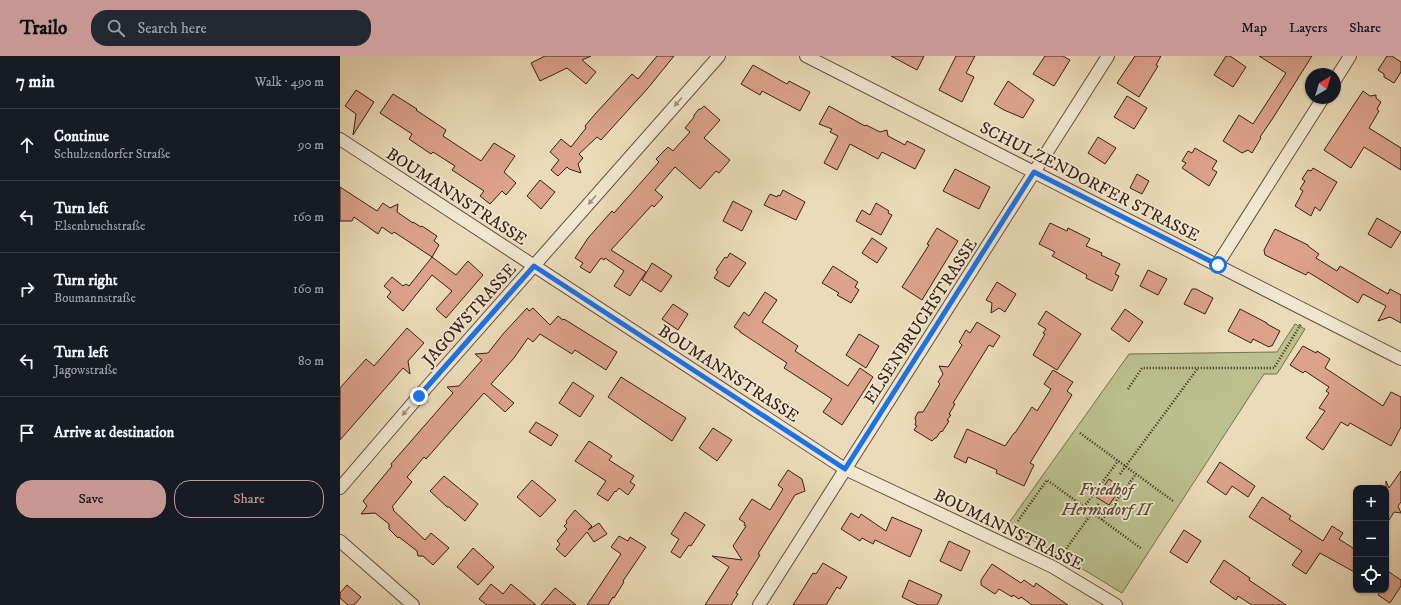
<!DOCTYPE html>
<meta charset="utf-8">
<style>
:root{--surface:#171b24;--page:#242831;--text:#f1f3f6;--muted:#9ea1a6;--line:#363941;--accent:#c59692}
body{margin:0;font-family:"IM FELL DW Pica",serif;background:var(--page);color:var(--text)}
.controls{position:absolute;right:12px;bottom:12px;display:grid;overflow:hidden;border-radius:8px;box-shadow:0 1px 3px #0004}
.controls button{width:36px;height:36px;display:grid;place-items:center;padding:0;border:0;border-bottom:1px solid var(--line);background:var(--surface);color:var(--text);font:20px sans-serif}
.compass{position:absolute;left:965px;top:12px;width:36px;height:36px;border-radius:50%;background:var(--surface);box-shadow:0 1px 3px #0004;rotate:38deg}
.stop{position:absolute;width:12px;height:12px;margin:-9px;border:3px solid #1a73e8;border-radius:50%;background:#fff}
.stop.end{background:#1a73e8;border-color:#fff;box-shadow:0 1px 4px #0008}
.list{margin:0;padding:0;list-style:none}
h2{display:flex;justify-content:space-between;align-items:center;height:52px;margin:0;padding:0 16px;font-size:17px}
h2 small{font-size:13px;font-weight:400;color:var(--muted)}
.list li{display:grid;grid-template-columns:26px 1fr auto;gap:12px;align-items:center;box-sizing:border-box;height:72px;padding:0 16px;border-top:1px solid var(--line)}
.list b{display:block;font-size:15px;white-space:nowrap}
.list p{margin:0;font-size:13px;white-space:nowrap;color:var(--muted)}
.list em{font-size:13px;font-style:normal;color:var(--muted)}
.actions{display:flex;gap:8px;padding:12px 16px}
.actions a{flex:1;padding:9px 0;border:1px solid var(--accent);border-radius:16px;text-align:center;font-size:14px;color:var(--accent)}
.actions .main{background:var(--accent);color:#111}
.icon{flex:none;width:22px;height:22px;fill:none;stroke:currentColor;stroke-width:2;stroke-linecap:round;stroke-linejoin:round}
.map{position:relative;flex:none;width:1061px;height:549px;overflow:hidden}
header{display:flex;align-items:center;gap:24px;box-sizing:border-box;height:56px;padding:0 20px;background:var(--accent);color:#111}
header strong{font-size:19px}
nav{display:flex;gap:22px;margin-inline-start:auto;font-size:14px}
.search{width:280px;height:36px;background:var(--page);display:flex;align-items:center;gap:10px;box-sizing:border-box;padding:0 14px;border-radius:16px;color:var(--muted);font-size:15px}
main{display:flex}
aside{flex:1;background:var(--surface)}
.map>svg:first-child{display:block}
.green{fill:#bac08e;stroke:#787052}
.building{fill:#dca28c;stroke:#372015}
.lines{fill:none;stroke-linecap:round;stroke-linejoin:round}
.street-casing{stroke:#644f3e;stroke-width:14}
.path{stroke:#372015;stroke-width:2.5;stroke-dasharray:1 2;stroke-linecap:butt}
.street{stroke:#f2e8d2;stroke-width:12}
.oneway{fill:#9e8e7d}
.route{stroke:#1a73e8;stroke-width:5}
.labels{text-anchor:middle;stroke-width:3.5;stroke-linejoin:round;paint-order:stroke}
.street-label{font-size:17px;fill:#372015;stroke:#f2e8d2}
.park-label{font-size:17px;font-style:italic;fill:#584833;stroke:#f2e8d2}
</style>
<header>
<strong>Trailo</strong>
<div class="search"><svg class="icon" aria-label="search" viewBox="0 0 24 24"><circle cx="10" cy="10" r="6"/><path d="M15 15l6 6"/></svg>Search here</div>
<nav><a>Map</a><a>Layers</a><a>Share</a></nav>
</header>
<main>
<aside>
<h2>7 min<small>Walk · 490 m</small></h2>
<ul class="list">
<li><svg class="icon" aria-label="ahead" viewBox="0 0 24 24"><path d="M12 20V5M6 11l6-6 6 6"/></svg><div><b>Continue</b><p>Schulzendorfer Straße</p></div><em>90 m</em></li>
<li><svg class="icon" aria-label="left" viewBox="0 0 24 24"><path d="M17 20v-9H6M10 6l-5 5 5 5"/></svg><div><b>Turn left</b><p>Elsenbruchstraße</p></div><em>160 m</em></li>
<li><svg class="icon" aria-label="right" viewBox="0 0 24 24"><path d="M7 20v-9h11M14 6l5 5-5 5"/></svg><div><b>Turn right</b><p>Boumannstraße</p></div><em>160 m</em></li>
<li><svg class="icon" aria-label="left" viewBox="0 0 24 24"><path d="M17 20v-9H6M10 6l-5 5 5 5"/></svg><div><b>Turn left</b><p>Jagowstraße</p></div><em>80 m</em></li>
<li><svg class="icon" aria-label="arrive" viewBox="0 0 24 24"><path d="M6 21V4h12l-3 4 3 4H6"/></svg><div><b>Arrive at destination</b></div></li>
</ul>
<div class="actions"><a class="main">Save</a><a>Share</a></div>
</aside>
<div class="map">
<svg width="1061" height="549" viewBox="0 0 1061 549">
<rect width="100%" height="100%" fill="#ebdcb9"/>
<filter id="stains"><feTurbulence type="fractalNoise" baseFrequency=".005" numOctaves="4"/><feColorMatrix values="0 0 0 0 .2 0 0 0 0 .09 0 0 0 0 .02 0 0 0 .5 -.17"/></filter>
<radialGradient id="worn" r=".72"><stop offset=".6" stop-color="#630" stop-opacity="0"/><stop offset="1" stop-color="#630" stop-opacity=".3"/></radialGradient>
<!-- green -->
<path class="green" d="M955,268L965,273L937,318H924L782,537L708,492L666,471L789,298L937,296Z"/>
<!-- building -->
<path class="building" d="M205,0H251L242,4L256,16L246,28L227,12L200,25L191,7Z
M317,0H334L308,32L261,84L257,81L239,98L243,102L238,108L241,117L229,113L227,111L218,120L211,114L219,104L210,96L221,83L231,91L246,72L245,70L256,57L292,18L298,23Z
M551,0H584L577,14Z
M616,0H635L626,17L634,21L622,46L599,34Z
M705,0H723L730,4L714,30L693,18Z
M795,0H821L816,9L818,10L799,41L777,27Z
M886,0H890L906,11L893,31L874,19Z
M919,0H972L933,62L920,81L921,82L912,97L908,94L902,97L883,85L899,59L913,68L946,17Z
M1047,0H1052L1061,6V16L1054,27L1044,21V18L1038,14Z
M413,9L447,28L449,25L470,36L460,55L422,35L420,39L401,28Z
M668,25L694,44L683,62L664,54L654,48Z
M16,34L34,46L13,79L16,58L5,50Z
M1023,35L1030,40L1036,39V42L1041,46L1037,53L1039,55L1029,72L1061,92V114L1024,91L1011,112L984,94Z
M53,38L77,53L76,54L106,74L103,80L141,105L154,87L175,100L164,116L176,127L166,139L162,135L150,148L140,140L144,135L112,114L115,110L93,96L91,98L69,83L72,78L40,57Z
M787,40L807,52L794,73L774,61Z
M364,50L380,64L364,82L390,104L379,117L376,115L360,133L335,111L315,134L323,141L314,151L312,149L271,194L306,216L290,240L274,230L284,215L265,202L264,204L261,202L250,217L240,211L243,207L235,202L248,182L272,155L274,157L319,106L316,103L328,91L333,95L350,76L345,72L354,61V59L359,53H361Z
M489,50L525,70L526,69L540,76L547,74L548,80L565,89L567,85L585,94L575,113L542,96L538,103L510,88L497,114L484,107L498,80L490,76L492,73L479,68Z
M758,81L776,92L765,108L748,97Z
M855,92L877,105L872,113L877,116L869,130L842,112L846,107L842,105L848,95L852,97Z
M973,112L997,126L980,155L975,151L971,160L955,150L963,135L960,133L965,125L962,123L968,114L971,115Z
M615,113L650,131L639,153L603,135Z
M797,118L809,125L802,138L790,132Z
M200,124L215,136L201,153L187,140Z
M0,131L37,155L43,147L50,152L58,148L57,156L73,167V166L81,171L82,170L97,180L94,185L99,189L92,201L54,176L52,178L42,171L38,178L14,161L12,165H0Z
M443,134L465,146L456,164L424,149L430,138L437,141L438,139L440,140Z
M393,145L412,155L402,175L383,165Z
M536,147L549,155L548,157L552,159L541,179L516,165L522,154L530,159Z
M1037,162L1061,176L1051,192L1028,178Z
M710,167L727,175L728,172L750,183L746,190L762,197L761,199L780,208L775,218L779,220L772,235L746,222L747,219L712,200L715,196L699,188Z
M597,172L618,185L582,244L562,231L589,189L587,188Z
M935,173L968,189V190L979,198L976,202L997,215L1000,210L1048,238L1050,233L1061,239V267L1050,261L1038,265L1046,250L1023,238L1018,247L968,216L966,219L925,199L924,194Z
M532,182L547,192L537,207L522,197Z
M390,197L406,207L389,231L374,222L378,216L376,214L380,208L385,201L387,202Z
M92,201L116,219L128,205L143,219L106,262L96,253L112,235L92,219L63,255L47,241L51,236L44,230L52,221L63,230L66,228L69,230Z
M312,207L332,220L321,236L302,224Z
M493,210L518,226L515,231L519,234L511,247L497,239L499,237L482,227Z
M808,214L827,223L818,239L800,230Z
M657,226L676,238L665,256L659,252L651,257L652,247L646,244Z
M852,233H856L873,242L865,258L844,248Z
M425,236L437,244L422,266L458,290L455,295L508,330L520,312L533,321L502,369L483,356L492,343L444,312L447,307L400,276V275L394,271L404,256L409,260Z
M333,248L348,258L338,274L322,263Z
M187,252L189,255L193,252L210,269L218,260L223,264L224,263L277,296L266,314L235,294L232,298L200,278L193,286L188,282L174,302L151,328L174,347L165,356L144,337L86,403L84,401L67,421L72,426L52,451L54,453L53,454L85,484L91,477L109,492L93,509L83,500H78L77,495L59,481L58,482L49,473V468L35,457L21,458L27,450L23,445L52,410L51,408L113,337L107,331L119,330L142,304L135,298L148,297L163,278Z
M785,253L803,266L789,286L771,273Z
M900,253L927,267V268L940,275L932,290H930L929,291L913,283L911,287L888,275Z
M706,255L741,278L717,314L693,299L705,278L703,277L706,273L698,268Z
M637,266L660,280L653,291L649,289L613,347L615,348L609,358L611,359L607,364L609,365L602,376L601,375L596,382H595L592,385L574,374L577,370L575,369L576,366L575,362L578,356H583L600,328L598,326L603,318L599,310L608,311L622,289L619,286L626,274L630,277Z
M67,272L84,287L68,305L70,318L63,312L0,384V332L26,303L34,310Z
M519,278L539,290L526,312L506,299Z
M963,290L976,297L977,295L990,303L985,312L1043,350L1051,336L1061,341V371L1051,390L1010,367L1008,370L1001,366L983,394L966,382L985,355L979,352L989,337L986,335L989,331L965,315L963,317L950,309Z
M713,314L733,326L727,335L732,339L690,407L694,409L684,430L656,417L657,414L628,401L626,407L614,401L627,373L665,390L674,377H675L692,351L697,355L711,333L704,328Z
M281,321L346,362L332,385L268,341Z
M233,326L254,340L240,361L219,347Z
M196,366L218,379L211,390L189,376Z
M373,372L392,384L377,405L359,392Z
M249,385L272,400L269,404L294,420L290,426L295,429L288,439L279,432L276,436L275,435L268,445L257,438L266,425L235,405Z
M880,406L915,430L908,441L892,430L886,439L867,426Z
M448,414L462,423L465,435L455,439L450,447L418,498L420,499L396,537L398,538L391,549H365L389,511L372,500L402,504L393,490L406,470L404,469L405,467L399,463L412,443L430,454L443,433L438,429Z
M1061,415V446L1058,450L1061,457L1054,456L1046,469V425L1049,432Z
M104,420L138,448L125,465L109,451H107L90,435Z
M769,423L781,432L769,449L756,441Z
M192,424L216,444L200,461L177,441Z
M922,441L951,460L949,463L983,485L992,470L1003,477L999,483L1016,494V517L980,497L966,518L952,509L962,495L909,461Z
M235,454L252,470L248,474L259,467L267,478L254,486L247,476L225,501L216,493L220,488L217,485L227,473L224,470L227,467L226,465Z
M345,456L365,469L351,490L349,489L340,502L331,496L339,483L331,478Z
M511,457L519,462L521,458L546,475L552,461L582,474L570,501L535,484L533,488L522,482L520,485L501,473Z
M844,474L861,485L847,507L830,496Z
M279,480L288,485L290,481L306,491L283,525L284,526L274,542L273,541L268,549H247L281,498L271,491Z
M609,485L630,495L621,515L600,505Z
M133,492L154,511L138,529L117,511Z
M884,504L910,522L909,524L946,549H912L898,540L896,544L870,526Z
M483,507L507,521L500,533L497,531L486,549H453L473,517L476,518Z
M652,508L681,527L684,524L694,531L696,527L728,549H692L681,541L679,543L673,539L672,541L659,533L655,538L641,529V524Z
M1046,514L1061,524V530L1050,547L1038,539L1041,534H1046Z
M569,524L602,539L597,549H578L562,541Z
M151,528L163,538L171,528L196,549H147L139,543Z
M7,529L21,541L14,549H8L0,542V537Z
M215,532L236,549H201Z"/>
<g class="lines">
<!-- street casing -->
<g class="street-casing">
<path id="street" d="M466,0L1061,303
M995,24L1010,0
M0,83L505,413L713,511L776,549
M877,209L983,42
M0,432L79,340L379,0
M0,485L73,549
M419,549L768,0"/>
</g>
<!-- path -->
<path class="path" d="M788,333L802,312H934L961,268
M740,377L833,445
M780,418L858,312
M744,451L778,405
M762,464L796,418
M678,465L707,424L802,493
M721,500L759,447"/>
<!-- street -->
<use href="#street" class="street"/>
</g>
<!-- one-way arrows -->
<defs><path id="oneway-solid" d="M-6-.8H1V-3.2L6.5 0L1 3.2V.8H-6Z"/></defs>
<g class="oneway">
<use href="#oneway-solid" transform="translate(338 46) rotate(131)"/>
<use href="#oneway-solid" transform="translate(252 144) rotate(131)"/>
<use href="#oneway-solid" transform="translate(66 355) rotate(131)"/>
</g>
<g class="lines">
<!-- route -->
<path class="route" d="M79,340L194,210L505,413L694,116L878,209"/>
</g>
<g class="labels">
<!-- street labels -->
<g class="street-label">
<text transform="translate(750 125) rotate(27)" y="6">SCHULZENDORFER STRASSE</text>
<text transform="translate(117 140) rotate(33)" y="6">BOUMANNSTRASSE</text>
<text transform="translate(129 258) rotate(-48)" y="6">JAGOWSTRASSE</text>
<text transform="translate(580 265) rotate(-57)" y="6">ELSENBRUCHSTRASSE</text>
<text transform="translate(389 317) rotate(33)" y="6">BOUMANNSTRASSE</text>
<text transform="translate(669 473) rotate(26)" y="6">BOUMANNSTRASSE</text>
</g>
<!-- park labels -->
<g class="park-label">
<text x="766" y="439">Friedhof<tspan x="766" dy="20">Hermsdorf II</tspan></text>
</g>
</g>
<rect width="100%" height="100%" filter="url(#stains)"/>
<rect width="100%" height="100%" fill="url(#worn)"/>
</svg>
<div class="controls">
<button>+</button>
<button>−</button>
<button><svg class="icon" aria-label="locate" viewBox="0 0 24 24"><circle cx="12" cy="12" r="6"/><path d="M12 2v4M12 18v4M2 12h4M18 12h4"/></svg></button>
</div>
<svg class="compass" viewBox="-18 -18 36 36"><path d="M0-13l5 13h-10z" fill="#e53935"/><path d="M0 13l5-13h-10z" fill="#9ea1a6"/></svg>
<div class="stop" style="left:878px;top:209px"></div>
<div class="stop end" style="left:79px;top:340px"></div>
</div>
</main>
